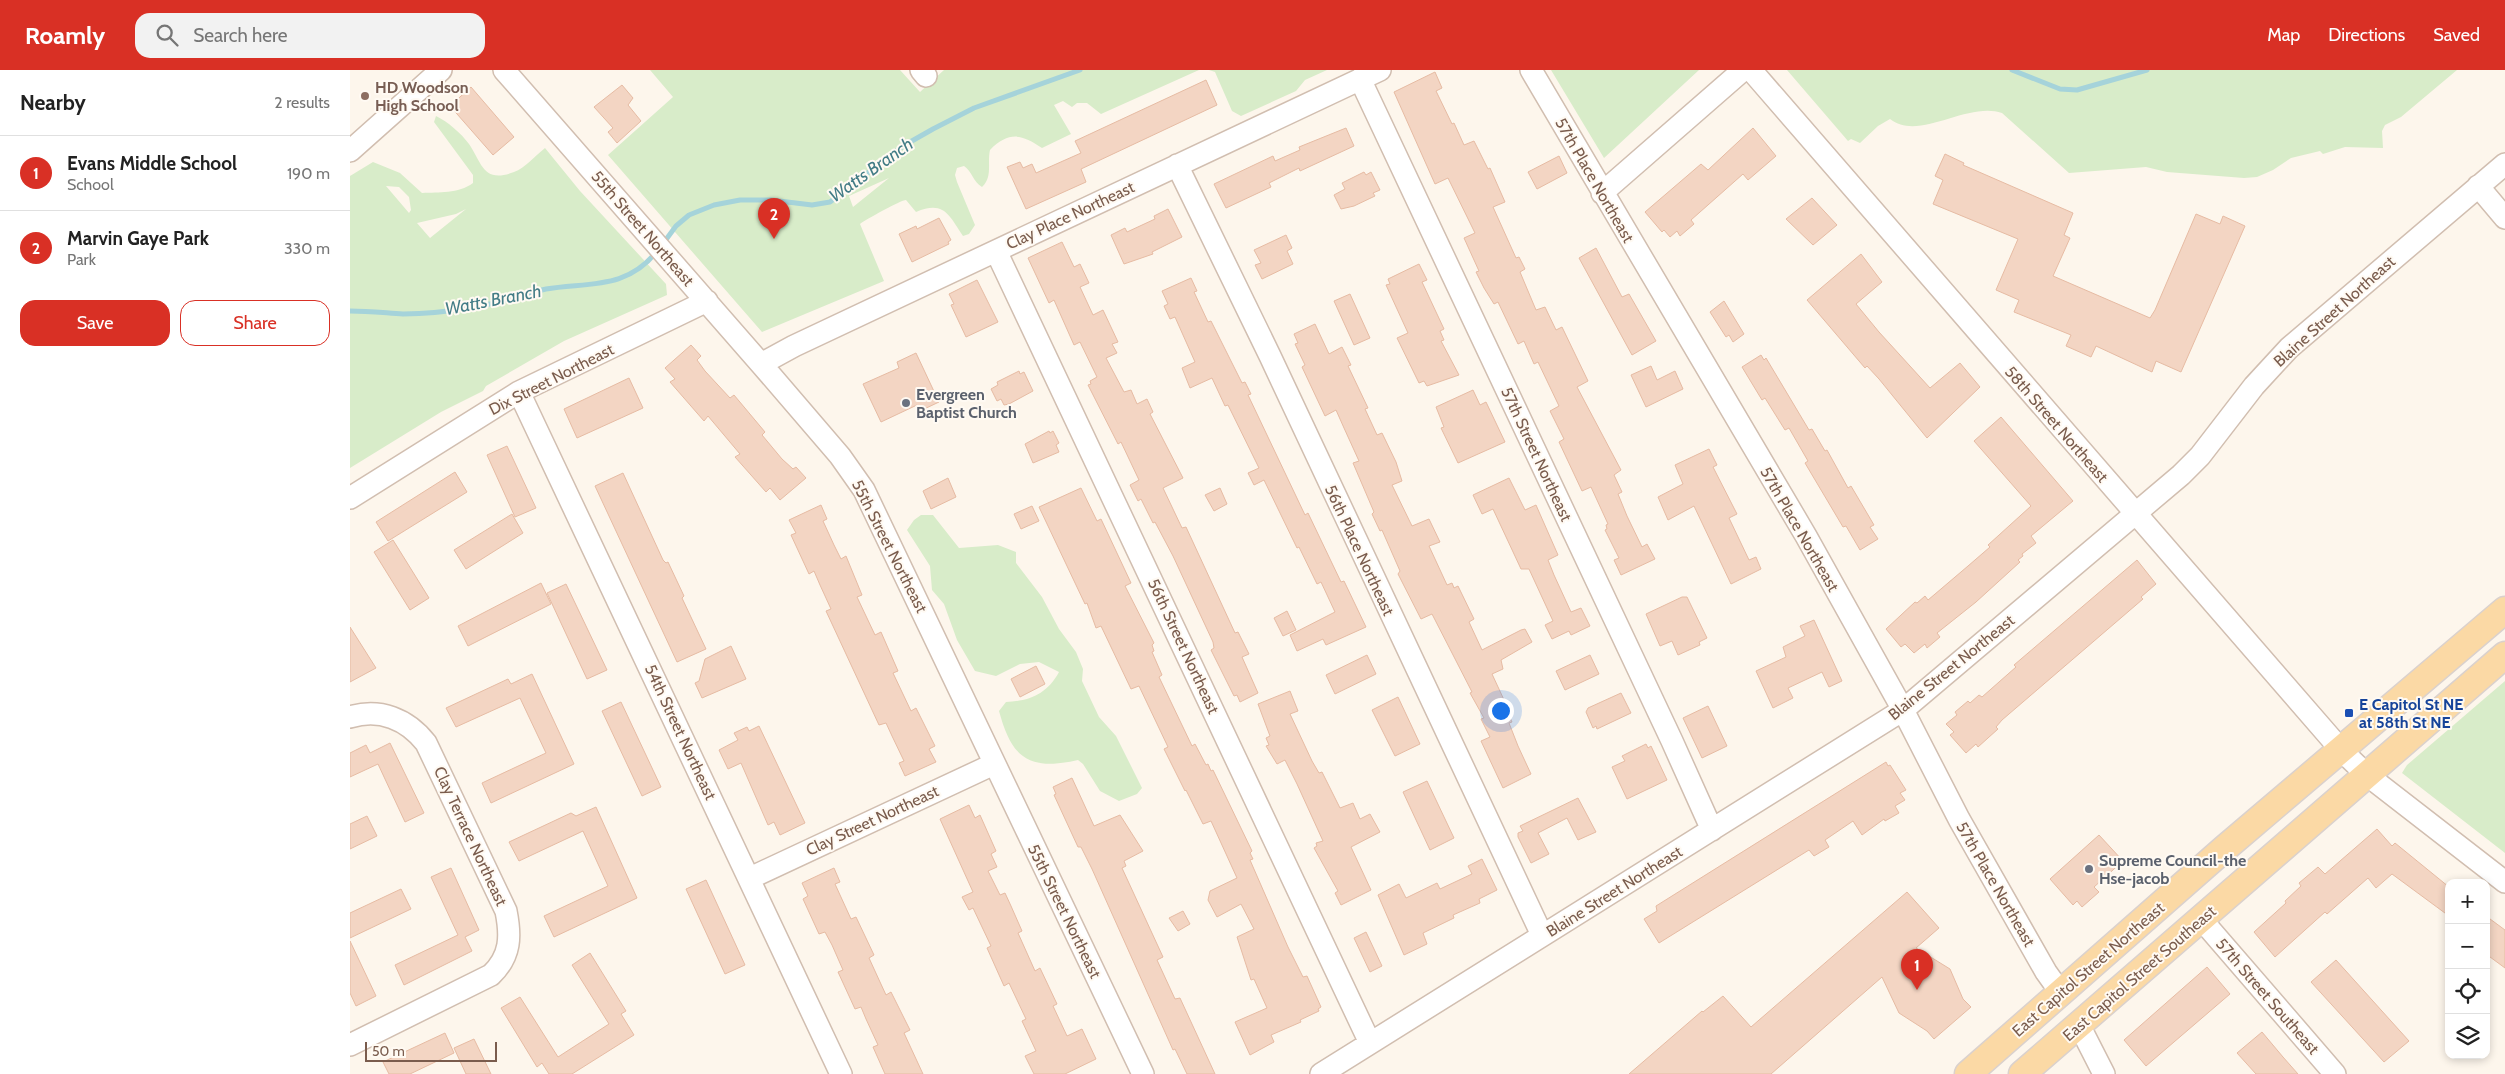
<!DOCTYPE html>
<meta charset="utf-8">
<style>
:root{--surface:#fff;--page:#f2f2f2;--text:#222;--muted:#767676;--line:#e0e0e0;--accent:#d93025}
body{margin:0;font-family:Cabin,sans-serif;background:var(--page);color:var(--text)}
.controls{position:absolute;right:15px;bottom:15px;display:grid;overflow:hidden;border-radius:10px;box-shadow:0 2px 8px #0003}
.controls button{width:45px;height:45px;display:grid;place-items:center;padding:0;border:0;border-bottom:1px solid var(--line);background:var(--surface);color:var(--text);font:25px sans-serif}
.scale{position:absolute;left:15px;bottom:12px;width:132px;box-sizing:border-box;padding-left:5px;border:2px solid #7a5c4d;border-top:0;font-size:14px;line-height:18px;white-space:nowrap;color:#7a5c4d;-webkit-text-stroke:4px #fffaf3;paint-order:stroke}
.you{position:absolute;left:1150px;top:640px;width:18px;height:18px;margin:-12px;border:4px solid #fff;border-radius:50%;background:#1a73e8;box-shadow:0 0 0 8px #1a73e833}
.badge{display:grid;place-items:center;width:32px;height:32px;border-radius:50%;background:var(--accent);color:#fff;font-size:16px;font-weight:700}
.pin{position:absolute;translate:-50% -41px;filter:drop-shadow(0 1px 2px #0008)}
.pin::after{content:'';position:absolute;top:26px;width:18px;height:15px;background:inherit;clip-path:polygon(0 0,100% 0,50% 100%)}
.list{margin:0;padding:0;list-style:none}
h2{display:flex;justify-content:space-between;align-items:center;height:65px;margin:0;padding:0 20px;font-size:21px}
h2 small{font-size:16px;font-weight:400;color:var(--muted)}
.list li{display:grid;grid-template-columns:32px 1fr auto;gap:15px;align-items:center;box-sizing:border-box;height:75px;padding:0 20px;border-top:1px solid var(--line)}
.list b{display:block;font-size:19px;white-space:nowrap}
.list p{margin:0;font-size:16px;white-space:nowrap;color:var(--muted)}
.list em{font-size:16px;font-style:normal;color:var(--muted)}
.actions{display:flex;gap:10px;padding:15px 20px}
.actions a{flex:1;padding:11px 0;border:1px solid var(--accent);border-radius:15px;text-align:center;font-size:18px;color:var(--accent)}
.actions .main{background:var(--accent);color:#fff}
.icon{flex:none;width:28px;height:28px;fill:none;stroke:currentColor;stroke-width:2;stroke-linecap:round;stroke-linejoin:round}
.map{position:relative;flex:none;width:2155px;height:1004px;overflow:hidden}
header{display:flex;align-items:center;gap:30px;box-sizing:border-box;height:70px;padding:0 25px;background:var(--accent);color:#fff}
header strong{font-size:24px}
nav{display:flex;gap:28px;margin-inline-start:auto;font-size:18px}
.search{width:350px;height:45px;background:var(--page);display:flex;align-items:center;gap:12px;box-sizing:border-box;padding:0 18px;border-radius:15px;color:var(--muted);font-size:19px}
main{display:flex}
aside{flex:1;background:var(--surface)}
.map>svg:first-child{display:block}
.green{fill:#d8ecc9;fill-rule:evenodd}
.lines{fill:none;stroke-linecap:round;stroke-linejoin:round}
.stream{stroke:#a5d3da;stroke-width:5}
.building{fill:#f3d5c3;stroke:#e6bba3}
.minor-casing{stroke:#d1beb0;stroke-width:24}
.major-casing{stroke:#dad1cd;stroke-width:29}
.minor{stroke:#fff;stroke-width:21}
.major{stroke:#fbd9a5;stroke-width:26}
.education-dot{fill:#8d6e63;stroke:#fffaf3;stroke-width:2}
.worship-dot{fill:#6b7280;stroke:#fffaf3;stroke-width:2}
.transit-dot{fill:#1a4fb4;stroke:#fffaf3;stroke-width:2}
.labels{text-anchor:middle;stroke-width:4;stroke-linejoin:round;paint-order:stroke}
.education-label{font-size:16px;font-weight:bold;fill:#785e54;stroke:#fffaf3;text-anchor:start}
.street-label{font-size:16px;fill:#7a5c4d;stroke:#fffaf3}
.worship-label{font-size:16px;font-weight:bold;fill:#5b616d;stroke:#fffaf3;text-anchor:start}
.transit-label{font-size:16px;font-weight:bold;fill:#164399;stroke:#fffaf3;text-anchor:start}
.water-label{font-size:18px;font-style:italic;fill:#437c86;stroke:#fffaf3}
</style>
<header>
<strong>Roamly</strong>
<div class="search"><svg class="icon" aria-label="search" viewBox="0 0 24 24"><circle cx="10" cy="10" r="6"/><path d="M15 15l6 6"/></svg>Search here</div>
<nav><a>Map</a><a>Directions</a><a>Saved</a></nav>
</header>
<main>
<aside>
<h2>Nearby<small>2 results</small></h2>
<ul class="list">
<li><span class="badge">1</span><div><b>Evans Middle School</b><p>School</p></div><em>190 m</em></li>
<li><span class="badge">2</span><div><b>Marvin Gaye Park</b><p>Park</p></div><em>330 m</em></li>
</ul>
<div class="actions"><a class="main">Save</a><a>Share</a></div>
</aside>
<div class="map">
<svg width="2155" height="1004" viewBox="0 0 2155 1004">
<rect width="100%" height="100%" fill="#fdf6ec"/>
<!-- green -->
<path class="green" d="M300,0H550L570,22L594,0H849L751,44L737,33H727L722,37L713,31L704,35L721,64L692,78C672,64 659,61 640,80C637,93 643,107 632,117C623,112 622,101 614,96L607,98L605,105L607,112L625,155L619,164L613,166C599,145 594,130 566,142L556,130C551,130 515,150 510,154L534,211L412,262L258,85L323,27ZM539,108L503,137L499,126Z
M859,0H977L955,10L946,21L891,46L882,41L865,2Z
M1201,0H1349L1254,88Z
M1437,0H2107L2051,47L2035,55L2032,61L2033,78L1995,77L1973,84L1970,81L1941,88L1923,100L1907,107L1894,108L1817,102L1796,97L1719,103L1652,43C1617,31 1569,72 1540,49L1528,56L1510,73L1501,69L1498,71Z
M86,46C98,52 111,63 119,74C132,93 133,114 164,102C175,98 185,86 195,78L230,121L316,214L317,225L214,271L136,316L133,321L91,342L0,398V106L23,92L50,103L72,123C89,122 108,124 123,113V105L84,52ZM36,116L49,117L59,127L61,140L59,143ZM116,139L80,168L67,153L106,144Z
M571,445H583L609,478L648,475L666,482V493L692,527L709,559L726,582L733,599L732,611L749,647L766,666L792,718L787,724L769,731L750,721L733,694L728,690C679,701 662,689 649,641L656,632C680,631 697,624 709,602L689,592L670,594L646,606L625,601L607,570L594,534L582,520L580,496L557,460L564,450Z
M2155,611V783L2052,703L2057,695Z"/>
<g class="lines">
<!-- stream -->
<path class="stream" d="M1662,0L1710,19L1727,20L1797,0
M312,175L326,156L339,145L364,135L390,130H421L462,135L480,132L553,76L583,59L624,38L730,0
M0,241C18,241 36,243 53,244C77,244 102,241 126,237C149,233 172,224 196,219C238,212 277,220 307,181"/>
</g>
<!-- building -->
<path class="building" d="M1085,2L1092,18L1086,21L1102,54L1104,53L1114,75L1124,71L1138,99L1140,98L1155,132L1143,137L1166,188L1169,187L1175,199L1170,202L1186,240L1195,237L1206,260L1212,257L1238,311L1227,317L1271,400L1264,405L1272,422L1268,424L1277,446L1292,477L1297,474L1305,489L1271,505L1264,490L1269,488L1255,460L1257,459L1256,455L1258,454L1241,417L1232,421L1209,372L1214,369L1200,341L1209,336L1188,292L1184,294L1174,271L1168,274L1148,232L1144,234L1134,218L1126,202L1129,201L1114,168L1125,163L1098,108L1085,114L1044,22Z
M856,10L867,35L731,99L736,112L676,139L657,97L670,92L673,98L682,94L686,103L731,83L725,71Z
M272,15L283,28L278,35L291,51L267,73L258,62L263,58L244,37Z
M121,17L164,67L143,85L100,36Z
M996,58L1004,76L950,101L949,98L919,113L921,117L876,138L864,114L923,86L925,91L950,80L949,77Z
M1403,58L1426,86L1398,110L1393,104L1341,150L1344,154L1330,166L1327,161L1320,167L1314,160L1312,162L1295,142L1351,94L1358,100Z
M1595,84L1614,93L1613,95L1723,143L1714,165L1720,168L1703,206L1800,248L1805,240L1846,144L1870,154L1873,146L1895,156L1831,302L1806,291L1802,302L1746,276L1741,287L1716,276L1721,265L1664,242L1669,230L1646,220L1668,169L1583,134L1593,110L1585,106Z
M1209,86L1217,103L1187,119L1178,102Z
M1014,102L1016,105L1021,102L1030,120L1023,123L1025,126L1004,136L991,139L984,125L995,119L992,113Z
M1462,128L1487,155L1463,175L1436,149Z
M818,139L832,167L802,182L803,184L774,194L761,165L775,158L777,162L805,149L804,146Z
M589,148L601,170L598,172L599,174L562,192L549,164L566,156L567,159Z
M936,165L942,178L937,181L943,194L912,209L905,195L911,193L904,180Z
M712,172L724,197L730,194L739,213L730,217L743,245L753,240L768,272L762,274L767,283L756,288L774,322L781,320L787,334L797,329L803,342L800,344L833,408L813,418L832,458L836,457L885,563L888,562L899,584L892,587L908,623L890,632L887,625L884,626L861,580L864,578L863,572L823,486L805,452L803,453L791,429L788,431L780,415L789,410L771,372L768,374L738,315L741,314L740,311L747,307L730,272L724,275L704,230L699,233L678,188Z
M1246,178L1272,227L1279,224L1306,271L1282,285L1229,188Z
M1511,184L1532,212L1506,234L1529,262L1580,318L1610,293L1630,317L1577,368L1529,309L1517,296L1515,298L1457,230Z
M1069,194L1077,210L1072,212L1094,259L1090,261L1094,270L1091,271L1109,305L1077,316L1074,311L1069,313L1047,268L1058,263L1036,215L1040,214L1038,209Z
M841,208L847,221L844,222L858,252L861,251L892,313L895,312L901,324L898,325L955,445L958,443L991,512L994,511L1016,557L976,575L973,569L947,581L940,565L985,542L971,512L967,514L949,477L947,478L914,410L904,415L898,403L909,398L878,335L875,336L862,308L840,318L832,298L845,292L825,247L820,249L814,236L818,234L812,221Z
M627,210L648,252L616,267L601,235L604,234L599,224Z
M1000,224L1020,268L1004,275L984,231Z
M1374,231L1394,264L1383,272L1379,265L1376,267L1360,242Z
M965,254L979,284L992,277L1001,295L998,296L1018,338L1015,339L1027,365L1032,363L1046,392L1052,411L1042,415L1062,456L1079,449L1090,472L1079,476L1097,515L1102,513L1104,518L1108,516L1124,549L1119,552L1132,580L1171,560L1175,559L1182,572L1151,590L1153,599L1142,604L1155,632L1153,633L1162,652L1159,653L1168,676L1181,704L1153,718L1131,671L1140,667L1131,649L1134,648L1120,623L1122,622L1082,544L1071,549L1048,504L1050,501L1032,460L1030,461L1022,444L1024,442L1003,393L1009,391L994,358L986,340L975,346L952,297L955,295L945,274L948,273L944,264Z
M341,275L351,286L347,290L355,301L380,328L384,325L415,362L412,365L432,389L443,399L446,397L456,408L430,430L420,418L416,422L385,387L390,384L358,346L354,351L320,312L325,309L315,298Z
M566,283L589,332L570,341L567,335L531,352L513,314L549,298L547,292Z
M1411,285L1414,290L1416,288L1459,360L1462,359L1475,381L1477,380L1498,418L1501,416L1524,455L1520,457L1528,469L1510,480L1496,456L1493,457L1455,393L1458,391L1439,358L1435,360L1415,328L1412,330L1392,297Z
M1301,296L1307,310L1325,301L1333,319L1296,337L1281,305Z
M669,301L670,304L674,302L683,321L659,334L654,335L651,329L647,331L641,319L648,315L647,312Z
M279,308L293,338L227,368L214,339Z
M1123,320L1130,335L1136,332L1155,372L1108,393L1091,358L1094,357L1086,337Z
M1651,347L1723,431L1681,466L1686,473L1672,484L1673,486L1668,490L1670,492L1626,532L1587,563L1590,567L1577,578L1575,574L1564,583L1555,574L1551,577L1536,559L1565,532L1567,533L1575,526L1578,530L1618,496L1640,477L1638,475L1681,436L1624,371Z
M699,361L700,363L703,361L709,373L706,375L709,382L683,393L675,374Z
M157,376L186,438L165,447L137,385Z
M1359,379L1367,395L1363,397L1387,444L1379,448L1399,490L1406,487L1411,499L1381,514L1344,436L1318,450L1308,427L1333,414L1325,395Z
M105,402L117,422L38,471L26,452Z
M273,403L313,490L316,493L318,492L334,526L332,528L356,579L327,592L245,416Z
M598,408L606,427L581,439L573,421Z
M1159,408L1175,440L1186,435L1208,485L1198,490L1204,505L1221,542L1231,538L1240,556L1221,565L1219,561L1202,569L1195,555L1203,551L1179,499H1171L1143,439L1132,444L1123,425Z
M731,418L747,451L751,449L781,513L775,516L804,573L802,575L804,581L802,582L812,605L809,607L842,676L845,674L856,695L858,694L861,701L863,700L902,781L900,783L903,789L900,790L938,877L953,907L957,906L971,937L968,939L969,941L950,950L951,952L921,965L924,972L900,985L885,952L917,938L904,909L901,910L887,867L904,859L891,834L867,847L858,830L860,821L887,808L861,751L853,754L836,720L835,721L814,679L818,677L789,616L781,619L751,556L746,558L737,533L735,534L689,437Z
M870,418L877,434L864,441L855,425Z
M471,435L477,449L473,451L484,475L491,489L496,486L512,525L507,527L525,565L531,562L548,601L543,603L561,641L566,638L585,676L579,679L586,692L555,706L549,693L554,691L542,666L536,653L529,655L476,541L481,539L470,515L464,501L459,504L441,465L446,463L439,450Z
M682,436L689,451L671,459L664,444Z
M162,444L173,463L116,499L104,480Z
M43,470L79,528L60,540L24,482Z
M1787,490L1806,514L1791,527L1793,529L1652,650L1646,657L1648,659L1628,677L1626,674L1616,683L1600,665L1604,662L1596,654L1607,645L1605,642L1618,631L1620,633L1629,625L1632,627L1666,597L1664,595Z
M191,513L201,534L118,576L108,556Z
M216,514L257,600L237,609L197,523Z
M1332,527H1337L1357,568L1349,572L1350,575L1328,585L1322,571L1310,576L1296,544Z
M937,541L946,560L933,566L924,548Z
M1464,550L1492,611L1479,617L1472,602L1438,618L1443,628L1423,638L1406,601L1436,587L1433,577L1455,566L1450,556Z
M0,557L26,598L0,612Z
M381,576L396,609L352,628L345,613L349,611L355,589Z
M1017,585L1026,604L985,624L976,605Z
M1240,585L1249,604L1215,620L1206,601Z
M686,596L695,614L670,627L661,609Z
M182,604L224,694L141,733L132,713L196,683L170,628L106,657L96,638L158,609L161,614Z
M940,621L948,641L940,644L962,691L969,703L972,702L990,738L1003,733L1010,749L1020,744L1030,762L1001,777L1021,820L991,835L985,823L988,821L964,778L967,776L966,773L973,771L947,714L935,690L927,694L916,676L919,675L916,668L920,666L908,634Z
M1271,623L1281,643L1247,659L1246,656L1243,658L1236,642L1238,638Z
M1048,627L1070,674L1045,686L1022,640Z
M271,632L311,717L292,726L252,641Z
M1358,636L1377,676L1352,688L1333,648Z
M409,656L455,753L430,765L424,752L418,755L391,693L378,699L369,680L388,670L384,663L397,657L399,661Z
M40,673L74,743L55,752L28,694L0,707V683L16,675L20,683Z
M1296,674L1298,678L1301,676L1317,710L1277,729L1262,697L1275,691L1272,686Z
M1536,692L1538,696L1540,695L1556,720L1550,723L1555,730L1545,736L1549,743L1535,751L1534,749L1512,765L1503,751L1475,770L1479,777L1464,786L1459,780L1309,873L1294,849L1307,841L1306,836Z
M722,708L744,756L770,745L793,781L774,791L776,796L772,798L813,887L807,890L825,929L830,928L865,1004H837L825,979L823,980L742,799L731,777H728L704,725L706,724L703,717Z
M1077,711L1104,768L1080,780L1053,722Z
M1228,728L1246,762L1228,770L1217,748L1188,763L1199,784L1181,793L1168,767V763L1173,761L1170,756Z
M619,735L625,748L630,745L646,781L641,784L647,797L638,801L650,825L655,823L661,836L672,861L668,863L685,901L690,898L707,934L703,936L717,966L732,959L746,989L715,1004H684L675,986L686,981L672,951L676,949L659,913L654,916L637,878L641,876L623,838L619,840L612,827L623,822L590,749Z
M246,737L287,828L204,867L194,846L258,816L233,761L169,791L159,772L221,743L226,746Z
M17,746L27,766L0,779V754Z
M2027,759L2042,776L2045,773L2099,817V846L2042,804L2026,818L2018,808L1977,844L1975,842L1925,887L1904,862L1936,833L1935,831L1951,816L1949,813L1968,797L1975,804Z
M1749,765L1773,791L1744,817L1749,822L1732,837L1727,831L1723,835L1700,809Z
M1132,789L1147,820L1129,829L1130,833L1103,845L1104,848L1073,863L1077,874L1054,885L1028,825L1049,814L1056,828L1087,813L1090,819L1122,804L1118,796Z
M101,798L129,860L115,867L122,881L54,915L45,895L108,865L81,807Z
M484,798L490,812L485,814L501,849L506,847L524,885L519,888L530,912L536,925L541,922L560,960L554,963L573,1004H535L523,977L528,975L516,949L511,937L505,939L488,902L493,900L482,875L475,862L469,864L453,829L458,826L452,813Z
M356,810L395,895L375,904L336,819Z
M51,819L61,839L0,868V843Z
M1557,822L1589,858L1566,878L1600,899L1613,929L1621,937L1584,969L1577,961L1549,943L1532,907L1421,1004H1279L1352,941L1353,942L1373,926L1401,957Z
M833,841L840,854L828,861L819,848Z
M2136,846L2155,860V898L2136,884Z
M1016,862L1032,896L1020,902L1004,868Z
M0,871L26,926L6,936L0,923Z
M240,883L276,941L271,944L284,965L222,1004H199L192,993L187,997L151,938L170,927L208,987L259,954L222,895Z
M1986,890L2059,971L2034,992L1961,912Z
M1857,897L1880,924L1796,996L1774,970Z
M1912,962L1933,987L1948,1004H1906L1887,983Z
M95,963L104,983L60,1004H39L33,992Z
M124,969L141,1004H116L104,978Z"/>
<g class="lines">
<!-- minor casing -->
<g class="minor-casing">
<path id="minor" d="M154,0L411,294L490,386L514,420L793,1004
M571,0L576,6
M1181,0L1456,466L1553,640L1609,749L1696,902L1711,923
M1401,0L1992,681L2017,705L2155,812
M1010,9L1322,671L1362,760
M0,81L91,0
M827,95L920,286L1192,865
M2128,116L2155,148
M1252,123L1393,0
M646,181L1020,973
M411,294L444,276L1030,0
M169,322L491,1004
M0,428L169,322L357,231
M0,647C30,638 57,649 76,673L156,841C161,866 161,886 141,905L0,975
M400,808L644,694
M1851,849L1985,1004
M1729,955L1754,1004
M971,1004L1553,640L1831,405L1850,386L1904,316L1939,278L2155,94"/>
</g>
<!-- major casing -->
<g class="major-casing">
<path id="major" d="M1618,1004L1874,779L2155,540
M1672,1004L2155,585"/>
</g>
<!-- minor -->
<use href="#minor" class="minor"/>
<!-- major -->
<use href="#major" class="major"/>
</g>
<!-- markers -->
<circle class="education-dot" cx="15" cy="26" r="5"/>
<g class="worship-dot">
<circle cx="556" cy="333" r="5"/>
<circle cx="1739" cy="799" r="5"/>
</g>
<rect class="transit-dot" x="1994" y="638" width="10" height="10" rx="2.5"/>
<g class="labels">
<!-- education labels -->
<g class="education-label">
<text x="25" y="23">HD Woodson<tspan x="25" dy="18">High School</tspan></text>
</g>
<!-- street labels -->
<g class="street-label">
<text transform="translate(1245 110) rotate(60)" y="6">57th Place Northeast</text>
<text transform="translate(720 145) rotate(-25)" y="6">Clay Place Northeast</text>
<text transform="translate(293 158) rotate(49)" y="6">55th Street Northeast</text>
<text transform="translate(1984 241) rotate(-42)" y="6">Blaine Street Northeast</text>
<text transform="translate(201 309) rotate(-27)" y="6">Dix Street Northeast</text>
<text transform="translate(1707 354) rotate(49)" y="6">58th Street Northeast</text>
<text transform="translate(1187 384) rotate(65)" y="6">57th Street Northeast</text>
<text transform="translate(1450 459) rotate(60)" y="6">57th Place Northeast</text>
<text transform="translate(540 476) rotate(63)" y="6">55th Street Northeast</text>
<text transform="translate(1010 480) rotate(65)" y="6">56th Place Northeast</text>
<text transform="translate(834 576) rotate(65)" y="6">56th Street Northeast</text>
<text transform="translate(1601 597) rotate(-39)" y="6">Blaine Street Northeast</text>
<text transform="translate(331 662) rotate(65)" y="6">54th Street Northeast</text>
<text transform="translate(522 750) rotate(-25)" y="6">Clay Street Northeast</text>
<text transform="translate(121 766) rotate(65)" y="6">Clay Terrace Northeast</text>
<text transform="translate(1646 814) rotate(60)" y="6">57th Place Northeast</text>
<text transform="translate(1264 821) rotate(-32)" y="6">Blaine Street Northeast</text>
<text transform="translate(715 841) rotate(64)" y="6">55th Street Northeast</text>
<text transform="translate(1738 899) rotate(-41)" y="6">East Capitol Street Northeast</text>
<text transform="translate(1789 903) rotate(-41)" y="6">East Capitol Street Southeast</text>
<text transform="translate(1918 926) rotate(49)" y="6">57th Street Southeast</text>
</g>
<!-- worship labels -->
<g class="worship-label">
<text x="566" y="330">Evergreen<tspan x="566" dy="18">Baptist Church</tspan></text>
<text x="1749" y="796">Supreme Council-the<tspan x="1749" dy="18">Hse-jacob</tspan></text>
</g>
<!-- transit labels -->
<g class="transit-label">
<text x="2009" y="640">E Capitol St NE<tspan x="2009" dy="18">at 58th St NE</tspan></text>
</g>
<!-- water labels -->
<g class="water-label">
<text transform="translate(521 100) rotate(-35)" y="6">Watts Branch</text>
<text transform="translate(143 230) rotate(-11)" y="6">Watts Branch</text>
</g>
</g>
</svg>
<div class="controls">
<button>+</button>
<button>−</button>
<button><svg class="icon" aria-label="locate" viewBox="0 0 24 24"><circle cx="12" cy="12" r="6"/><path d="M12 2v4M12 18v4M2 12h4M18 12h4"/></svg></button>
<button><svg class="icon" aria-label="layers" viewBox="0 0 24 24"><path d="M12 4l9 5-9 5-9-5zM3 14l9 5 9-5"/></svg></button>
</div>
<div class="scale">50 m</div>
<div class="you"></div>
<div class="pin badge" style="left:1567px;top:920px">1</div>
<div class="pin badge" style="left:424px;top:169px">2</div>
</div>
</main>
